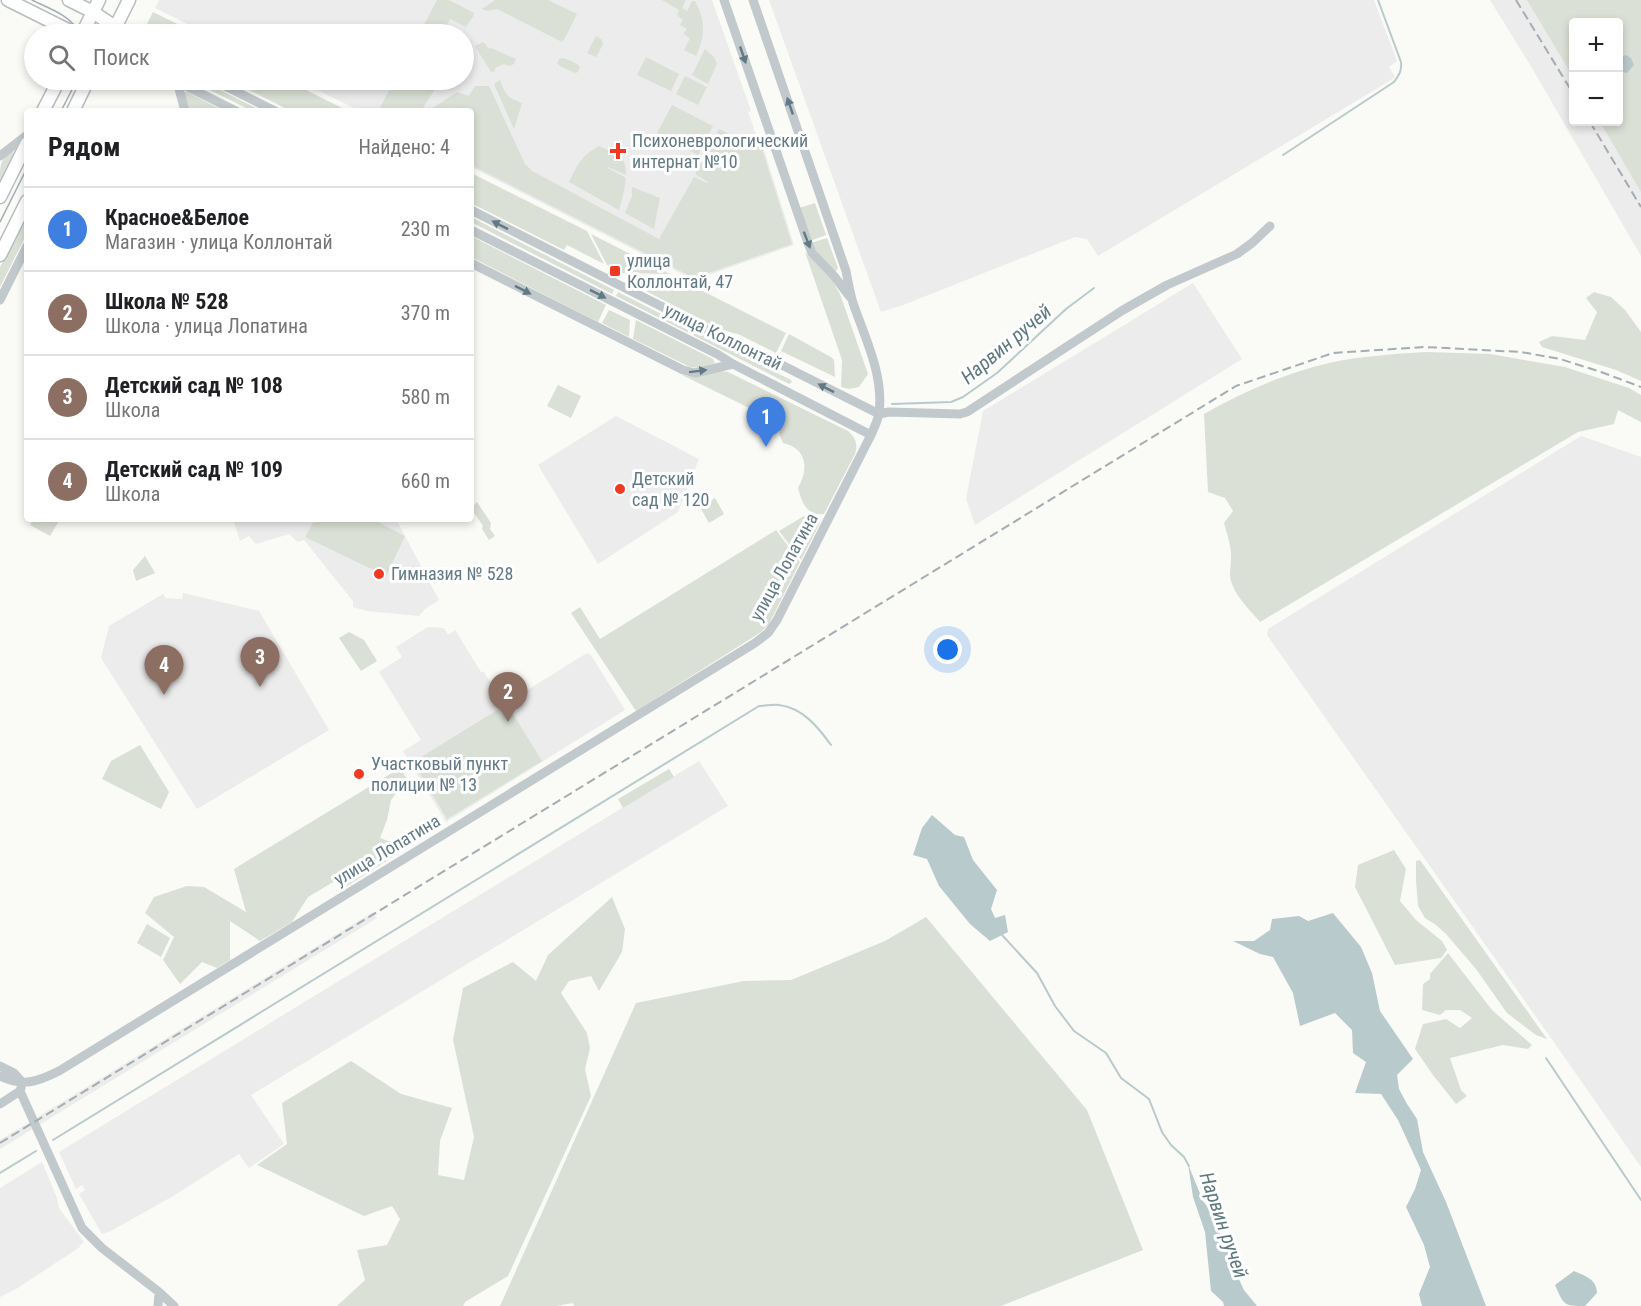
<!DOCTYPE html>
<html lang="ru">
<meta charset="utf-8">
<style>
:root{--surface:#fff;--page:#f6f6f6;--text:#202124;--muted:#757577;--line:#e0e0e0;--accent:#f13820}
body{margin:0;font-family:"Roboto Condensed",sans-serif;background:var(--page);color:var(--text)}
.controls{position:absolute;right:18px;top:18px;display:grid;overflow:hidden;border-radius:6px;box-shadow:0 3px 9px #0003}
.controls button{width:54px;height:54px;display:grid;place-items:center;padding:0;border:0;border-bottom:2px solid var(--line);background:var(--surface);color:var(--text);font:30px sans-serif}
.you{position:absolute;left:948px;top:650px;width:21px;height:21px;margin:-15px;border:4px solid #fff;border-radius:50%;background:#1a73e8;box-shadow:0 0 0 9px #1a73e833}
.badge{display:grid;place-items:center;width:39px;height:39px;border-radius:50%;background:var(--accent);color:#fff;font-size:20px;font-weight:700}
.pin{position:absolute;translate:-50% -50px;filter:drop-shadow(0 2px 3px #0008)}
.pin::after{content:'';position:absolute;top:32px;width:21px;height:18px;background:inherit;clip-path:polygon(0 0,100% 0,50% 100%)}
.list{margin:0;padding:0;list-style:none}
h2{display:flex;justify-content:space-between;align-items:center;height:78px;margin:0;padding:0 24px;font-size:26px}
h2 small{font-size:20px;font-weight:400;color:var(--muted)}
.list li{display:grid;grid-template-columns:39px 1fr auto;gap:18px;align-items:center;box-sizing:border-box;height:84px;padding:0 24px;border-top:2px solid var(--line)}
.list b{display:block;font-size:22px;white-space:nowrap}
.list p{margin:0;font-size:20px;white-space:nowrap;color:var(--muted)}
.list em{font-size:20px;font-style:normal;color:var(--muted)}
.icon{flex:none;width:33px;height:33px;fill:none;stroke:currentColor;stroke-width:2;stroke-linecap:round;stroke-linejoin:round}
.map{position:relative;flex:none;width:1641px;height:1306px;overflow:hidden}
.search{position:absolute;background:var(--surface);box-shadow:0 3px 9px #0003;left:24px;top:24px;width:450px;height:66px;display:flex;align-items:center;gap:15px;box-sizing:border-box;padding:0 21px;border-radius:33px;color:var(--muted);font-size:22px}
.panel{position:absolute;background:var(--surface);box-shadow:0 3px 9px #0003;left:24px;top:108px;width:450px;height:414px;border-radius:6px}
.map>svg:first-child{display:block}
.built{fill:#ebeceb;fill-rule:evenodd}
.green{fill:#dae0d6}
.water{fill:#b9cacc}
.lines{fill:none;stroke-linecap:round;stroke-linejoin:round}
.stream{stroke:#b9cacc;stroke-width:2}
.secondary-casing{stroke:#b5bdc1;stroke-width:15}
.street{stroke:#c2c9cc;stroke-width:9}
.secondary{stroke:#fff;stroke-width:12}
.tram{stroke:#a3adb2;stroke-width:1.5}
.rail{stroke:#a3adb2;stroke-width:2;stroke-dasharray:9 4.5;stroke-linecap:butt}
.oneway{fill:#627a85}
.poi-dot{fill:#f13820;stroke:#fff;stroke-width:2}
.labels{text-anchor:middle;stroke-width:6;stroke-linejoin:round;paint-order:stroke}
.poi-label{font-size:18px;fill:#627a85;stroke:#fff;text-anchor:start}
.street-label{font-size:18px;fill:#627a85;stroke:#fff}
.water-label{font-size:20px;font-style:italic;fill:#5e797e;stroke:#fff}
</style>
<div class="map">
<svg width="1641" height="1306" viewBox="0 0 1641 1306">
<rect width="100%" height="100%" fill="#fafaf7"/>
<!-- built -->
<path class="built" d="M159,0H712L751,111L748,112L751,120L756,135L759,134L794,245L694,280L471,167V111H360L297,80H464V34H208L155,8Z
M769,0H1374L1397,61L1389,67L1395,77L1388,82L1098,256L1087,239L1075,237L903,305L881,312Z
M1490,0H1641V256L1532,68ZM1574,22H1618V122H1574Z
M1193,283L1242,359L975,525L966,499L983,411Z
M616,416L699,459L678,512L598,564L538,465Z
M1581,436L1641,457V1167L1577,1075L1267,635L1268,629Z
M233,519H396L439,600L425,609L419,616L367,611L353,607V601L304,540L298,542L289,534L256,544L249,536L240,541Z
M183,593L259,611L329,730L197,809L101,658L109,626L163,594L166,598L182,599Z
M428,627L444,628L448,635L455,630L481,672H484L501,700L513,693L516,697L587,653L591,655L625,710L446,822L403,751L421,740L379,672L402,657L396,647Z
M699,761L728,806L251,1095L284,1144L249,1168L239,1154L175,1195L111,1231L102,1234L79,1194L85,1190L82,1185L76,1189L59,1152Z
M373,912L377,918L0,1149V1140Z
M42,1162L57,1198L59,1208L84,1242L79,1246L80,1247L16,1289L0,1297V1188Z"/>
<!-- green -->
<path class="green" d="M437,0H449L474,13V15L466,27L450,19L442,34H419Z
M495,0H548L577,14L565,38L562,42L497,9L487,11L482,9Z
M662,0H686L682,8L687,11L692,1H695C706,22 705,36 696,56L684,50L690,38L683,34L687,29L680,25L683,20L677,15L679,10Z
M1527,0H1641V192L1600,122H1618V22H1574L1573,77Z
M153,12L198,34H142Z
M596,36L601,39L603,44L596,57L587,53Z
M483,42L490,49L491,48L516,59L514,64L509,66L504,64L495,68V71L491,72L475,46Z
M705,49L714,57L717,64L708,84L692,75Z
M646,57L679,74L671,91L637,75Z
M564,58L577,64L580,67L578,72L575,73L560,66L557,63L559,59Z
M685,76L707,87L698,105L676,94Z
M190,80H200L262,111H252Z
M229,80H286L348,111H291Z
M395,80H441L421,111H378Z
M500,80C506,96 507,97 522,103L514,129L494,84Z
M475,86H489L525,164L532,171L659,239L694,177L707,183L708,182L695,174L719,129L745,142L758,136L792,244L694,278L471,165V111H428L457,92L469,96Z
M184,92H187L224,111H187Z
M672,105L713,126L698,155L657,133Z
M599,146C615,154 627,155 626,175L608,167V168L626,178L624,191L619,210L569,182C577,165 582,155 599,146Z
M13,151L14,154L0,181C0,167 0,157 13,151Z
M471,173L587,231L604,264L567,245L564,250L471,203Z
M632,187L660,198L654,229L625,213L632,196Z
M815,203L826,235L810,241L799,208Z
M27,214V233L0,287V267Z
M471,217L614,290L612,294L471,222Z
M591,234L670,274L621,273L607,265Z
M471,236L606,305L598,322L471,257Z
M827,238L838,268L836,271H833L825,264L811,243Z
M805,252L831,279L840,294L868,374L859,387L849,389L841,387L842,360Z
M633,275L675,277L786,333L776,353L738,334L719,329L646,291L647,288L631,280Z
M618,292L791,380L792,382L789,384L616,296Z
M1594,292L1611,297L1625,310L1641,332V381L1616,370L1542,347L1539,342L1552,336L1585,340L1597,312L1586,298Z
M609,310L630,320L629,337L602,323Z
M636,320L713,359L715,363L700,368L690,367L633,339Z
M789,334L831,357L834,360L835,377L781,351Z
M1426,352L1490,354L1565,367L1629,388L1641,395V422L1618,410L1614,424L1578,432L1260,622C1250,610 1237,598 1232,584C1228,574 1231,569 1231,560C1232,548 1227,534 1224,523L1233,511L1225,498L1208,492L1204,414C1242,392 1286,373 1329,363C1361,356 1394,354 1426,352Z
M720,371L728,372L848,431C856,438 858,444 855,454L824,514C806,516 802,502 798,488C809,469 807,448 783,443L779,433L782,424L682,375L696,376Z
M558,385L581,396L571,418L547,406Z
M715,498L724,514L709,523L700,507Z
M477,502L491,523L490,529L495,536L489,540L482,529L483,526L471,508Z
M804,516L816,520L820,523L801,560L779,531Z
M33,519H60L50,536L30,525Z
M315,519H372L405,536L386,576L305,537Z
M776,530L800,562L769,624L761,632L747,641L636,711L571,613L580,607L600,639Z
M145,556L155,573L136,581L133,570Z
M349,632L364,640L377,661L361,671L339,638Z
M507,704L542,761L447,819L413,762Z
M140,745L169,792L161,809L102,779L111,761Z
M400,768L407,779L391,800L387,820L380,838L407,848L347,886L340,878L308,897L292,922L260,941L230,921V960L217,968L202,962L180,984L163,960L174,937L145,913L154,897L187,886L204,887L246,912L234,869Z
M669,769L674,777L623,808L618,799Z
M1394,850L1406,869L1400,901L1416,920L1442,941L1447,950L1441,958L1395,965L1355,887L1358,865Z
M1420,860L1547,1039L1536,1035L1507,1013L1476,969L1446,934L1436,925L1425,918L1418,906L1416,880V861Z
M612,897L625,929L622,952L599,991L591,976L569,981L561,993L587,1033L590,1048L585,1069L591,1096L508,1276L465,1302L463,1306H337L365,1280L357,1250L387,1245L400,1219L392,1206L364,1216L257,1165L287,1144L282,1103L351,1061L401,1094L452,1108L440,1141L438,1175L464,1180L474,1137L453,1040L463,988L513,962L536,981L548,955Z
M926,917L1087,1110L1143,1250L1001,1306H574L573,1303L556,1306H500L636,1003L744,981L791,980L885,941Z
M147,924L170,938L161,957L137,943Z
M1448,953L1492,1010L1532,1045L1528,1049L1503,1045L1450,1058L1461,1090L1467,1096L1456,1104L1433,1075L1415,1049L1423,1024L1446,1019L1460,1028L1472,1018L1460,1010H1446L1440,1015L1422,1010L1423,984L1430,979V974Z"/>
<!-- water -->
<path class="water" d="M1626,55L1631,58L1634,65L1627,73L1619,71V57Z
M932,815L955,835L964,837L973,860L997,890L991,909L995,918L1005,915L1008,932L990,941L970,924L939,886L927,859L913,855L922,828Z
M1333,913L1361,947L1372,973L1380,1011L1413,1059L1397,1075L1399,1089L1407,1104L1417,1119L1423,1152L1446,1202L1486,1306H1422L1419,1294L1430,1267L1424,1245L1406,1207L1415,1189L1421,1170L1398,1120L1381,1094L1355,1093L1366,1062L1353,1053L1352,1030L1335,1013L1300,1026L1293,993L1273,957L1260,954L1233,941H1254L1270,930L1272,919L1299,916L1308,921Z
M1188,1164L1203,1201L1212,1213L1219,1232L1228,1250V1256L1244,1290L1257,1306H1224L1223,1302L1211,1291L1205,1232L1193,1197Z
M1574,1271C1585,1276 1597,1279 1597,1293L1585,1306C1563,1306 1564,1305 1555,1285Z"/>
<g class="lines">
<!-- stream -->
<path class="stream" d="M1283,155L1394,82C1399,75 1402,71 1401,62L1378,0
M892,404L951,402L963,397L997,373L1066,309L1094,288
M1002,935L1037,973L1055,1006L1074,1031L1106,1053L1121,1078L1149,1099L1162,1132L1171,1145L1184,1157L1189,1166
M1546,1058L1641,1200
M53,1140L759,706C766,706 773,704 779,705C803,708 818,727 831,745
M0,1173L36,1151"/>
<!-- secondary casing -->
<g class="secondary-casing">
<path id="secondary" d="M8,0L76,34
M69,0L93,12L115,27
M82,34L99,0
M112,34L129,0
M43,111L59,80
M73,111L88,80
M0,197L27,143
M0,255L27,201"/>
</g>
<!-- street -->
<path class="street" d="M724,0L808,243L812,253L834,276L850,297
M115,27L127,34
M174,80L236,111
M213,80L275,111
M177,81L185,111
M0,156L27,135
M471,210L716,334L766,357L879,414
M471,230L717,354L733,364L871,435
M471,263L683,370L695,373L733,364
M0,300L27,246
M879,414L889,412L960,414L967,412L1123,310L1167,285L1237,254L1252,243L1270,226
M0,1066L14,1073L22,1082
M0,1076C23,1087 37,1082 59,1071L755,643L768,633L777,620L871,435C874,428 878,420 879,413C884,375 865,338 853,303C850,293 848,282 846,271L753,0
M20,1091L82,1228L102,1248L159,1292L174,1306
M0,1104L20,1091L21,1088
M158,1306L159,1292"/>
<!-- secondary -->
<use href="#secondary" class="secondary"/>
<!-- tram -->
<path class="tram" d="M32,0C50,9 71,15 80,34
M61,111L77,80
M0,222L27,168"/>
<!-- rail -->
<path class="rail" d="M1516,0L1574,95
M1590,122L1641,207
M0,1143L1236,386L1333,353L1425,347L1521,352L1560,359L1601,372L1641,387"/>
</g>
<!-- one-way arrows -->
<defs><path id="oneway-solid" d="M-6-.8H1V-3.2L6.5 0L1 3.2V.8H-6Z" transform="scale(1.5)"/></defs>
<g class="oneway">
<use href="#oneway-solid" transform="translate(743 55) rotate(71)"/>
<use href="#oneway-solid" transform="translate(790 106) rotate(-109)"/>
<use href="#oneway-solid" transform="translate(500 225) rotate(-153)"/>
<use href="#oneway-solid" transform="translate(807 240) rotate(69)"/>
<use href="#oneway-solid" transform="translate(523 290) rotate(27)"/>
<use href="#oneway-solid" transform="translate(598 294) rotate(27)"/>
<use href="#oneway-solid" transform="translate(698 371) rotate(-7)"/>
<use href="#oneway-solid" transform="translate(826 388) rotate(-153)"/>
</g>
<!-- markers -->
<g class="poi-dot">
<path d="M615 142h6v6h6v6h-6v6h-6v-6h-6v-6h6z"/>
<rect x="609" y="265" width="12" height="12" rx="3"/>
<circle cx="620" cy="489" r="6"/>
<circle cx="379" cy="574" r="6"/>
<circle cx="359" cy="774" r="6"/>
</g>
<g class="labels">
<!-- poi labels -->
<g class="poi-label">
<text x="632" y="147">Психоневрологический<tspan x="632" dy="21">интернат №10</tspan></text>
<text x="627" y="267">улица<tspan x="627" dy="21">Коллонтай, 47</tspan></text>
<text x="632" y="485">Детский<tspan x="632" dy="21">сад № 120</tspan></text>
<text x="391" y="580">Гимназия № 528</text>
<text x="371" y="770">Участковый пункт<tspan x="371" dy="21">полиции № 13</tspan></text>
</g>
<!-- street labels -->
<g class="street-label">
<text transform="translate(723 337) rotate(26)" y="6">улица Коллонтай</text>
<text transform="translate(784 567) rotate(-61)" y="6">улица Лопатина</text>
<text transform="translate(387 850) rotate(-31)" y="6">улица Лопатина</text>
</g>
<!-- water labels -->
<g class="water-label">
<text transform="translate(1006 344) rotate(-40)" y="7">Нарвин ручей</text>
<text transform="translate(1224 1225) rotate(71)" y="7">Нарвин ручей</text>
</g>
</g>
</svg>
<div class="controls">
<button>+</button>
<button>−</button>
</div>
<div class="you"></div>
<div class="pin badge" style="left:766px;top:447px;background:#3f7fe0">1</div>
<div class="pin badge" style="left:508px;top:722px;background:#8d6e63">2</div>
<div class="pin badge" style="left:260px;top:687px;background:#8d6e63">3</div>
<div class="pin badge" style="left:164px;top:695px;background:#8d6e63">4</div>
<div class="search"><svg class="icon" aria-label="search" viewBox="0 0 24 24"><circle cx="10" cy="10" r="6"/><path d="M15 15l6 6"/></svg>Поиск</div>
<section class="panel">
<h2>Рядом<small>Найдено: 4</small></h2>
<ul class="list">
<li><span class="badge" style="background:#3f7fe0">1</span><div><b>Красное&amp;Белое</b><p>Магазин · улица Коллонтай</p></div><em>230 m</em></li>
<li><span class="badge" style="background:#8d6e63">2</span><div><b>Школа № 528</b><p>Школа · улица Лопатина</p></div><em>370 m</em></li>
<li><span class="badge" style="background:#8d6e63">3</span><div><b>Детский сад № 108</b><p>Школа</p></div><em>580 m</em></li>
<li><span class="badge" style="background:#8d6e63">4</span><div><b>Детский сад № 109</b><p>Школа</p></div><em>660 m</em></li>
</ul>
</section>
</div>
